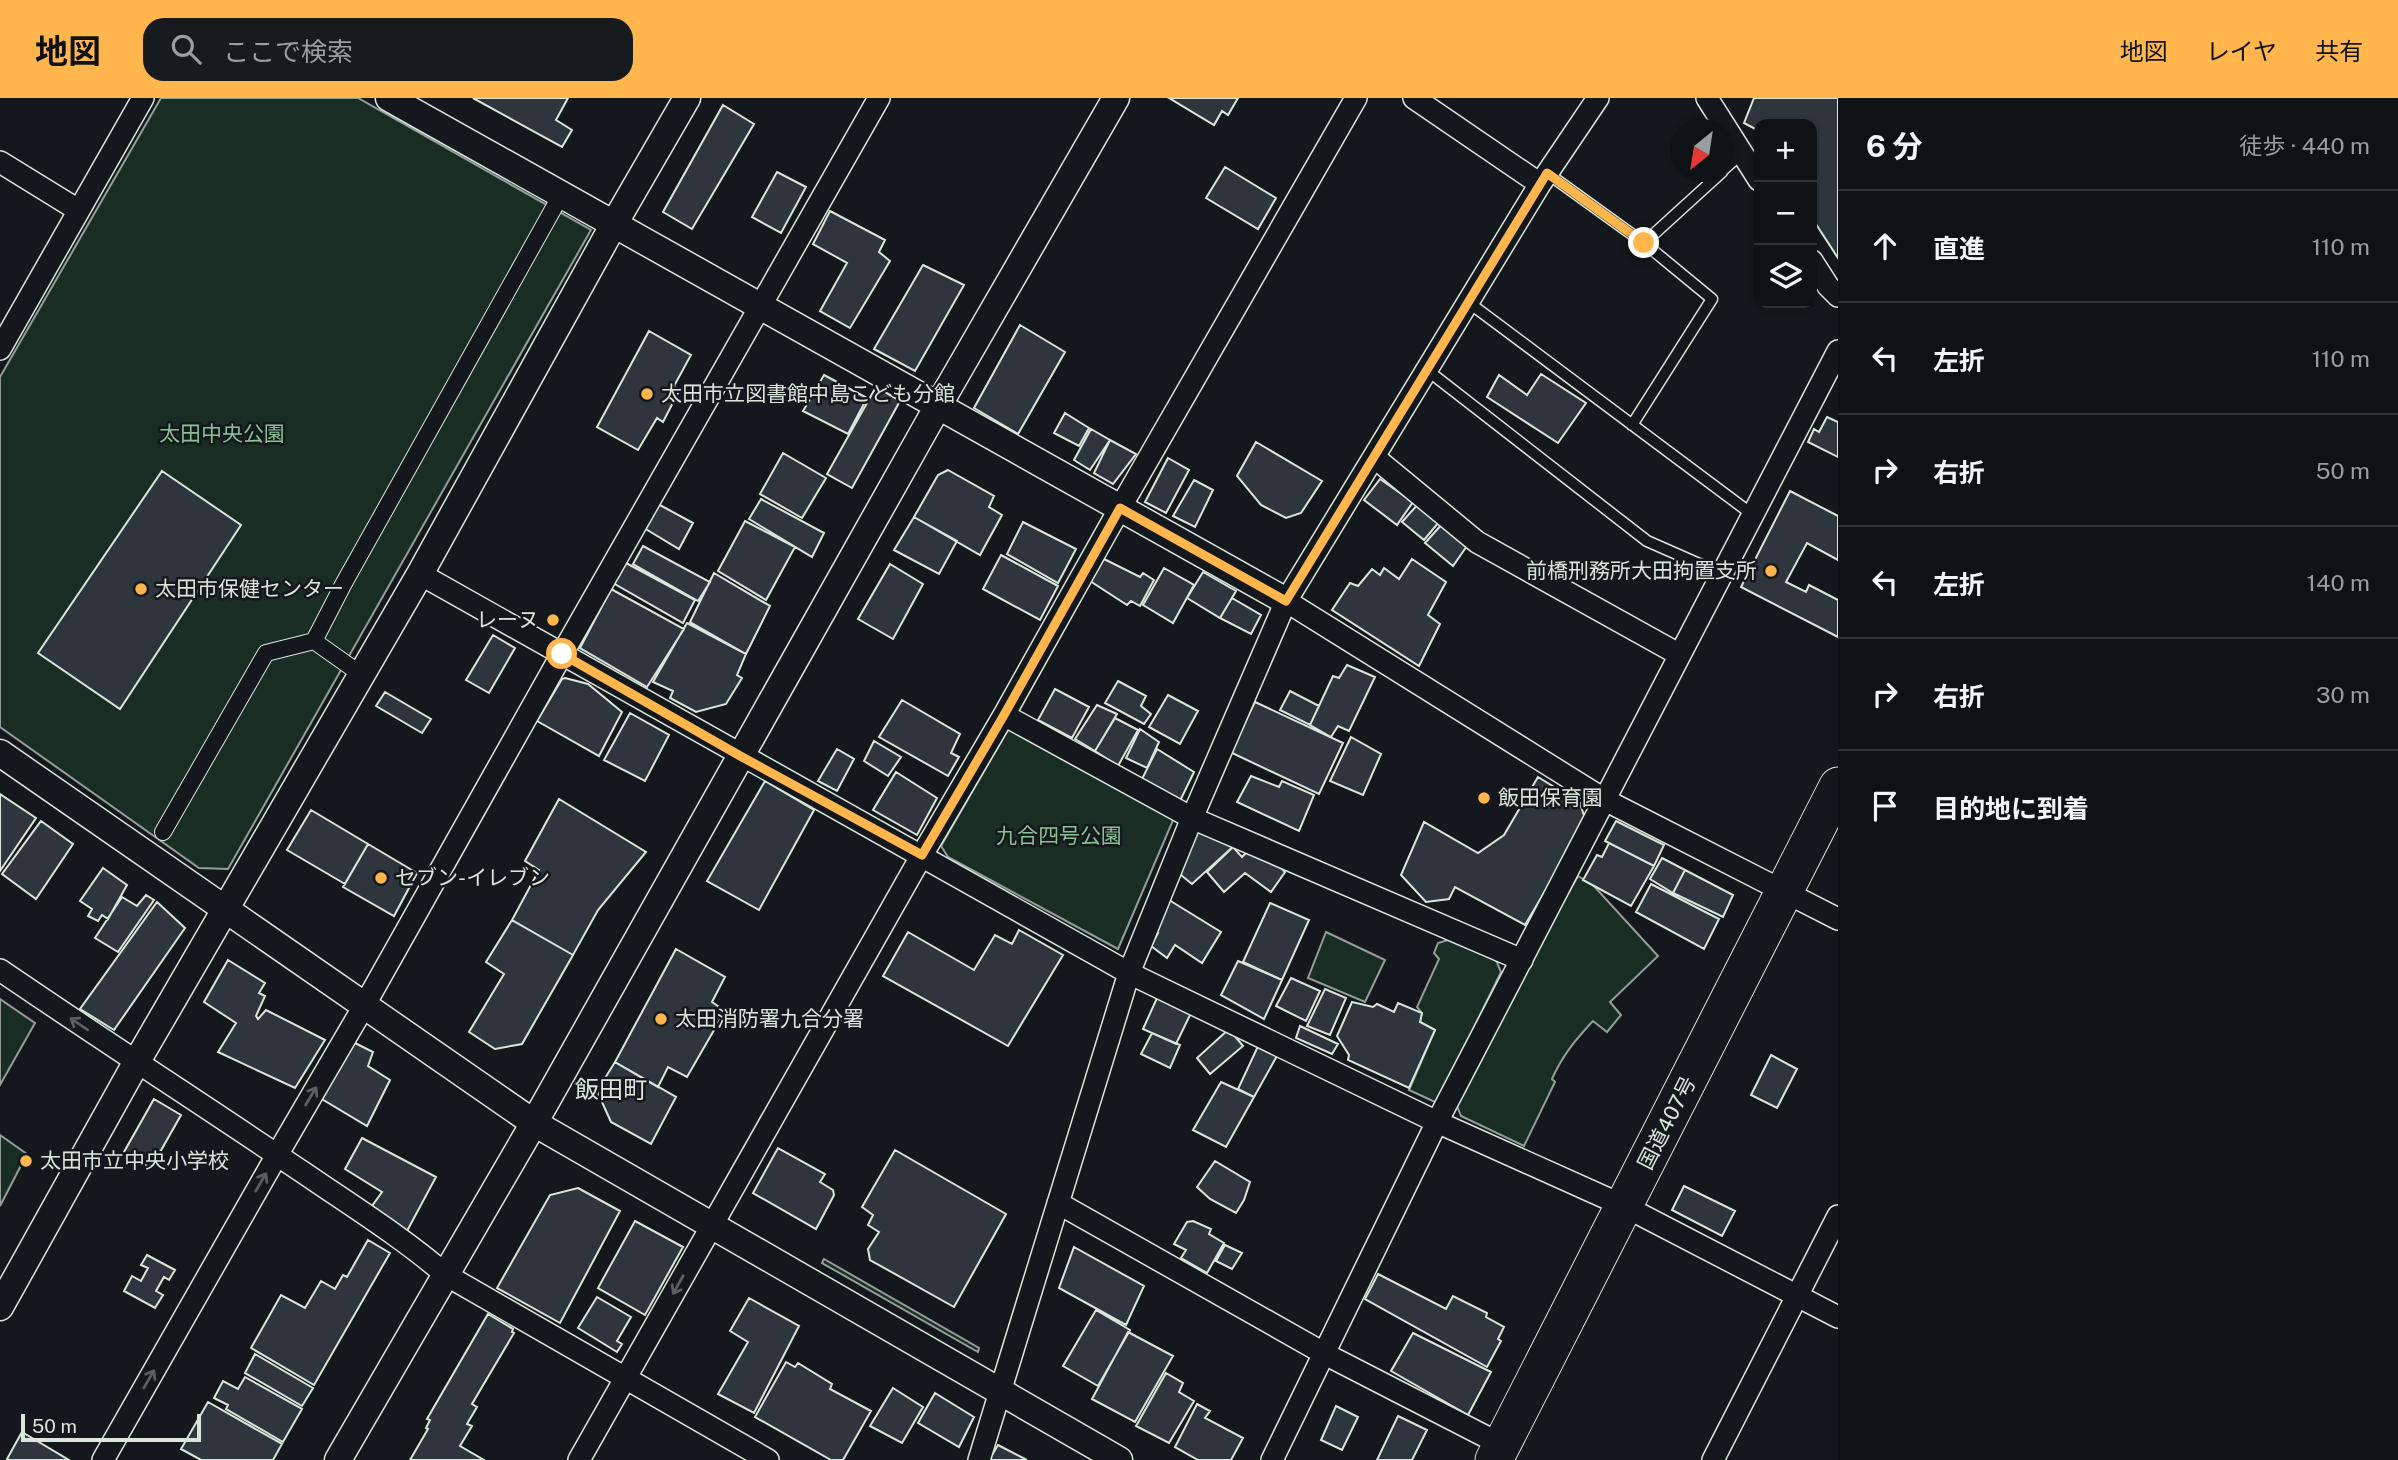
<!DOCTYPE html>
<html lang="ja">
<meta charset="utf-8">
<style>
:root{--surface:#0f1215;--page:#181b1e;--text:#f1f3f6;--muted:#9b9ea0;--line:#2f3234;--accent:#ffb74d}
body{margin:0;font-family:"Public Sans","Noto Sans JP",sans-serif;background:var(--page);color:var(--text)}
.controls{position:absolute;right:21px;top:21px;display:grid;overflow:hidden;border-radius:14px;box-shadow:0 2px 5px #0004}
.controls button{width:63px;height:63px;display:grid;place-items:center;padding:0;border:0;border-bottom:2px solid var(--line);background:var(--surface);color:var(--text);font:35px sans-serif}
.compass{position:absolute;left:1670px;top:21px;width:63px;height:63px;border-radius:50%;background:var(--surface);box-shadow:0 2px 5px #0004;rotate:210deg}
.scale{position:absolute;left:21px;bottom:18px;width:180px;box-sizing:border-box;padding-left:7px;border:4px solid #d8e6dc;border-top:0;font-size:19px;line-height:24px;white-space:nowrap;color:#d8e6dc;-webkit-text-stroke:5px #14181c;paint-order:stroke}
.stop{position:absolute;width:21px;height:21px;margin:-16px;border:5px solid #ffb74d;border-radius:50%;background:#fff}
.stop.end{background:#ffb74d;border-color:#fff;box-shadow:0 2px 7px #0008}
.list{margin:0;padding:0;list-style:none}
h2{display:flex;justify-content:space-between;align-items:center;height:91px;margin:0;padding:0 28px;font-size:30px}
h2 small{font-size:23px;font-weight:400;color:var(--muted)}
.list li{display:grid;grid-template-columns:46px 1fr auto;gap:21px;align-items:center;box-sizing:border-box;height:112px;padding:0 28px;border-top:2px solid var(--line)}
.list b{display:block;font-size:26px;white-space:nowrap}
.list em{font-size:23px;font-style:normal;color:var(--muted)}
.icon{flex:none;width:38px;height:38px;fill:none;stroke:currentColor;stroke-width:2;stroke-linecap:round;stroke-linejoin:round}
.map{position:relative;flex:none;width:1838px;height:1362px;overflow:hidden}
header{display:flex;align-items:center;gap:42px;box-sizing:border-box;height:98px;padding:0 35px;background:var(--accent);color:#111}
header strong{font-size:33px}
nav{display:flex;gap:38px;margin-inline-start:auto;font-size:24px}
.search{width:490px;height:63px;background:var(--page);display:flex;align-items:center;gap:18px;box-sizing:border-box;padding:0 24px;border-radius:21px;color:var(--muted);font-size:26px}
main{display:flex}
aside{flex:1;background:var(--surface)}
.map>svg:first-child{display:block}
.green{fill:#1a2d24;stroke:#939e99;stroke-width:2}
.building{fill:#2c363c;stroke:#d8e6dc;stroke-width:2}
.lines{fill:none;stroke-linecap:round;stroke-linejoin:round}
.service-casing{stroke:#d8e6dc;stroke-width:13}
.pedestrian-casing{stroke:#d8e6dc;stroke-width:18}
.minor-casing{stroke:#d8e6dc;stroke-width:24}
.tertiary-casing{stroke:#d8e6dc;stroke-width:29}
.trunk-casing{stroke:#d8e6dc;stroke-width:39}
.service{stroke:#14181c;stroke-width:10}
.pedestrian{stroke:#14181c;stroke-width:16}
.minor{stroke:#14181c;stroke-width:21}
.tertiary{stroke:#14181c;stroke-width:26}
.trunk{stroke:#14181c;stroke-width:37}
.oneway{stroke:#59605f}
.route{stroke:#ffb74d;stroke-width:9}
.poi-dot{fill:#ffb74d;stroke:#14181c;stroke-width:2.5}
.labels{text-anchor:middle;stroke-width:5;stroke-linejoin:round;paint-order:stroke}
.poi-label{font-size:21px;fill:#d8e6dc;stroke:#14181c;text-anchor:start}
.park-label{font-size:21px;fill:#8ac095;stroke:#14181c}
.street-label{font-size:21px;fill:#d8e6dc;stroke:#14181c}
.quarter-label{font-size:24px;fill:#d8e6dc;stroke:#14181c}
</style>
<header>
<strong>地図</strong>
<div class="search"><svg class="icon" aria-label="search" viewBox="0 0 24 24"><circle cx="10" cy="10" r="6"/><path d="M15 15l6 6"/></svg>ここで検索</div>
<nav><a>地図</a><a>レイヤ</a><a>共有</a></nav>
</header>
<main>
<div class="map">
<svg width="1838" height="1362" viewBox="0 0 1838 1362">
<rect width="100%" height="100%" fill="#14181c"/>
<!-- green -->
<path class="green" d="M161,0H358L591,132L228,771L199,770L0,629V279Z
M1009,630L1174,720L1118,851L948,759L941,748Z
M1578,778L1593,787L1658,858L1610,904L1621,917L1607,934L1593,923C1576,941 1562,958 1552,981L1555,984L1524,1048L1461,1018L1457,1008L1532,859Z
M1326,834L1385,862L1365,904L1308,880Z
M1448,842L1496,862L1501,874L1440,999L1435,1004L1409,992L1435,932L1420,924L1422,915L1417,909L1439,861L1434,855L1438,845Z
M0,901L35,925L0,987Z
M0,1037L27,1056L0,1108Z
M824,1161L979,1250L978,1254L822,1165Z"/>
<!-- building -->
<path class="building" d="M473,0H568L556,22L572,32L562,49Z
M1169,0H1238L1228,17L1222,13L1214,27Z
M1754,0H1838V160L1812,120V26H1759V33L1744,25Z
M723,7L754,26L692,131L663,114Z
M1225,69L1276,100L1258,131L1206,100Z
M777,74L806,89L781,135L752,119Z
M830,113L885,142L879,154L890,163L850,230L820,213L847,165L813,146Z
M923,167L964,187L915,273L874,251Z
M1020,227L1065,254L1018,336L974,310Z
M649,233L691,257L674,288L679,293L663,324L657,320L638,352L597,329Z
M1541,276L1586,305L1558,345L1487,299L1499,277L1527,297Z
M824,277L867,300L848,336L803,313Z
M876,289L900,303L852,390L827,376Z
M1065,315L1089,330L1079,348L1054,335Z
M1827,319L1838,324V359L1808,344L1814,331L1819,334Z
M1091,331L1110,342L1090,372L1074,362Z
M1110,342L1136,356L1113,386L1094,375Z
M1256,344L1322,383L1301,415L1286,420L1261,407L1237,378Z
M783,355L826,380L802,420L760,396Z
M1168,360L1189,372L1166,415L1145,404Z
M948,372L994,398L989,409L1002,417L980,457L914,419L938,377Z
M162,373L241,427L120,611L38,555Z
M1380,381L1413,404L1397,427L1364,402Z
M1194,382L1213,392L1195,429L1173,418Z
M1790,393L1838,418V462L1807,445L1786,484L1806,494L1809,487L1838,502V539L1741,489Z
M761,401L824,435L812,459L749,421Z
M1419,405L1439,424L1424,442L1402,424Z
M658,406L693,425L679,451L644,430Z
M914,419L957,443L939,476L894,452Z
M745,423L795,449L766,502L718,473Z
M1023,424L1076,451L1058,485L1007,456Z
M1444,424L1469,445L1453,468L1425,445Z
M643,448L710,484L698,503L633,466Z
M1001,457L1058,488L1040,522L983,491Z
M1104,461L1140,479L1143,475L1154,482L1140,508L1131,503L1127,507L1090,483Z
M1412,461L1446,484L1428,517L1440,526L1419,568L1332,512L1350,485L1358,488L1372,471L1380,477L1384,470L1399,481Z
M626,465L695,502L683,525L613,485Z
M890,466L923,486L893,541L858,521Z
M1164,470L1194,487L1173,525L1143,507Z
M1203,474L1236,493L1220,520L1187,500Z
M714,475L770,508L746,556L690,524Z
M611,491L684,531L647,589L580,550Z
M1232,500L1261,517L1251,536L1220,520Z
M687,525L746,556L737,577L742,580L726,606L696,614L670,600L673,593L653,584Z
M493,537L515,550L489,595L466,582Z
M1347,567L1375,579L1349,633L1338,628L1331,639L1310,627L1333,578L1339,580Z
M565,580L588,586L622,614L599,658L537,623L562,581Z
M1118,583L1146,598L1141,608L1151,616L1144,626L1105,605Z
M1055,591L1089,609L1072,640L1038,622Z
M1290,593L1319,608L1310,627L1280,612Z
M385,594L431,621L422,635L376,608Z
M1168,597L1198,613L1180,646L1149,629Z
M902,602L960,636L951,655L959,659L948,678L879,639Z
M1255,604L1343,645L1319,696L1230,654Z
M1097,607L1117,616L1095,653L1075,641Z
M630,615L669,637L645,683L604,662Z
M1115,620L1138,632L1118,668L1095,653Z
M1140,631L1159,644L1147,670L1126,660Z
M1351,639L1381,656L1363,697L1330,683Z
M874,643L901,659L888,678L864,663Z
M837,651L854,661L837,693L818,683Z
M1157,651L1194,674L1179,705L1140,685Z
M896,674L937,700L917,737L873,712Z
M1251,678L1279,689L1282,683L1314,697L1299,733L1237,704Z
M1538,679L1580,705L1586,724L1525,827L1455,789L1449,801L1426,804L1401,777L1424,724L1478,755L1504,737Z
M765,683L814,712L759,812L707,783Z
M0,696L36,720L0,773Z
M559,701L646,754L598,812L573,857L512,822L539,772L525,763Z
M311,712L368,746L345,786L287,752Z
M41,723L73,746L36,801L2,776Z
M1616,723L1664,747L1654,768L1605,743Z
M1195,731L1237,745L1192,786L1176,773Z
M1609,745L1654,768L1631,808L1583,782L1597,757L1602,759Z
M368,746L417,775L394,818L343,789Z
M1233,749L1242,759L1247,754L1261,750L1285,774L1271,794L1245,775L1224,794L1207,774Z
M1662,760L1685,772L1673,795L1650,781Z
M103,770L127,787L108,821L102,817L98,823L88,818L92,811L80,803Z
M1685,772L1733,797L1723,819L1673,795Z
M1651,786L1719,821L1704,851L1636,814Z
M146,797L154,802L118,854L95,840L122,799L137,808Z
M1169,802L1221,834L1202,865L1175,847L1167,860L1151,848L1158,835L1150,831Z
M157,804L185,830L114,932L80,911Z
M1270,805L1309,822L1282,882L1243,864Z
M512,822L573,857L522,946L495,951L469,934L504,876L486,864Z
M1019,832L1063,857L1008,948L883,878L908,834L974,872L995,837L1012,846Z
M676,851L725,879L712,904L725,913L687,979L668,969L658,989L615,964Z
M228,862L265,885L259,895L265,898L256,918L258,921L266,912L325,942L295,990L218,954L236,925L204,904Z
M1238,863L1282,882L1264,921L1221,897Z
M1291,880L1320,893L1306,923L1276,908Z
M1325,891L1346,900L1330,937L1307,928Z
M1157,900L1191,915L1176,946L1143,931Z
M1352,904L1373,909L1377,906L1394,914L1398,905L1422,915L1420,924L1435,932L1409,990L1348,962L1349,957L1337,938Z
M1300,928L1338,946L1332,956L1296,940Z
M1229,931L1243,948L1210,976L1197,960Z
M1152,935L1180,947L1170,970L1141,956Z
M353,944L373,954L368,968L390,982L367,1028L320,1000Z
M1259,946L1278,956L1254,999L1238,991Z
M1771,957L1797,971L1777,1010L1751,997Z
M615,964L676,999L651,1046L611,1024L597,993Z
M1221,984L1254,999L1226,1049L1193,1032Z
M154,1001L181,1017L151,1070L124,1054Z
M362,1040L436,1079L407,1133L372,1108L382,1094L345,1071Z
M778,1050L825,1076L820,1084L833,1092L834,1097L816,1131L753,1095Z
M895,1052L1006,1116L954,1209L870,1162L868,1151L879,1134L868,1127L873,1117L862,1109Z
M1215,1063L1250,1084L1244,1102L1236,1115L1210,1101L1197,1089Z
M1684,1088L1735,1113L1722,1138L1672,1112Z
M578,1090L620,1113L560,1225L497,1190L550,1097Z
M635,1123L683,1149L645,1217L598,1190Z
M1193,1123L1211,1131L1209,1136L1224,1145L1207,1175L1181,1160L1186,1152L1174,1146L1187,1124Z
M368,1142L390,1155L314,1287L251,1250L281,1197L305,1210L321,1183L335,1191L343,1177L347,1179Z
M1225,1147L1242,1155L1232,1171L1216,1163Z
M1074,1149L1144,1188L1126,1227L1059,1190Z
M147,1157L175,1172L169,1182L164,1179L156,1193L163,1197L155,1210L124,1193L132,1178L141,1183L148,1170L141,1167Z
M1378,1176L1446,1211L1453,1198L1487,1215L1486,1219L1504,1229L1498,1241L1501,1243L1487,1269L1365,1201Z
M597,1199L631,1219L617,1243L622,1246L617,1254L578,1230Z
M749,1200L799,1228L754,1315L718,1296L748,1244L730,1233Z
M1096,1212L1130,1232L1098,1288L1063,1268Z
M488,1216L513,1231L512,1234L514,1235L472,1306L477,1309L467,1326L472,1328L460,1348L484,1362H410L428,1331L426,1330L430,1322L427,1321Z
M1128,1234L1173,1258L1135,1324L1092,1301Z
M1413,1235L1491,1274L1468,1317L1391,1273Z
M255,1256L313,1290L302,1308L245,1275Z
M786,1264L795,1269L798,1265L832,1286L830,1291L871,1313L843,1362H831L755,1319Z
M1166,1275L1183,1285L1179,1294L1194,1303L1169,1345L1136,1328Z
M245,1279L302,1311L283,1344L226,1311L228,1307L214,1300L223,1283L238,1291Z
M893,1290L923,1309L902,1345L870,1328Z
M935,1295L974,1319L959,1349L918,1325Z
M208,1304L282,1346L273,1362H201L181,1351Z
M1197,1306L1210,1313L1205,1320L1243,1340L1231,1362H1198L1175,1349Z
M1336,1308L1358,1319L1342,1352L1321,1342Z
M1398,1318L1427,1332L1412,1362H1377Z
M22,1334L69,1362H9L7,1361Z
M998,1347L1027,1362H989Z"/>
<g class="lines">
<!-- service casing -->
<g class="service-casing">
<path id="service" d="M1722,73L1742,55
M1547,75L1644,145L1712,201L1632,327
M1644,145L1722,74
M1468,204L1753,417
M1427,272L1647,443L1722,476"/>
</g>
<!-- pedestrian casing -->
<g class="pedestrian-casing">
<path id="pedestrian" d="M362,577L314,543L344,485L561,97
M163,734L266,555L314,543"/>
</g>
<!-- minor casing -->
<g class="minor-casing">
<path id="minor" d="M1414,0L1540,86
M1707,0L1759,82
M0,64L78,112
M1812,163L1828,188L1838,198
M0,251L143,0
M1374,359L1477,444L1680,557
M420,476L1129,875L1437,1024L1624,1108L1838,1219
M1286,503L1605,702L1838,821
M1004,617L1192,720L1522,862
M0,872C101,941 203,1007 304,1075C352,1108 402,1139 446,1177L768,1362
M1058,1105L1325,1256L1502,1347
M103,1362L277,1057L364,908L562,556L879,0
M579,1362L922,757L1004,617L1120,410L1356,0
M979,1362L1129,875L1192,720L1286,503L1540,86L1598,0
M1272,1362L1437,1024L1838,253
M1713,1362L1838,1118"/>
</g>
<!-- tertiary casing -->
<g class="tertiary-casing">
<path id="tertiary" d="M389,0L1286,503
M0,655L534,1025L1119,1362
M0,1209L136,965L420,476L614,126L687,0
M338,1362L534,1025L938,308L1116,0"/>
</g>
<!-- trunk casing -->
<g class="trunk-casing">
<path id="trunk" d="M1494,1362L1838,688"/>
</g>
<!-- service -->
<use href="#service" class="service"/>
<!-- pedestrian -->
<use href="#pedestrian" class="pedestrian"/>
<!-- minor -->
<use href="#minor" class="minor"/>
<!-- tertiary -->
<use href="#tertiary" class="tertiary"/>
<!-- trunk -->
<use href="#trunk" class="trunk"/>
</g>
<!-- one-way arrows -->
<defs><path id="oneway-shaft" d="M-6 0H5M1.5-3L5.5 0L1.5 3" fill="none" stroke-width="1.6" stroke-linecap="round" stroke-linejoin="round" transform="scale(1.75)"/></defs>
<g class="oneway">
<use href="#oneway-shaft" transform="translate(79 926) rotate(-146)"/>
<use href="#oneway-shaft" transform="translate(311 998) rotate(-59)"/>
<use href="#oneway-shaft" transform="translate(261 1084) rotate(-60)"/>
<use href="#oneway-shaft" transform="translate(678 1187) rotate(119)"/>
<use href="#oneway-shaft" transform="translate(149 1281) rotate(-60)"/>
</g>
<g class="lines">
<!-- route -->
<path class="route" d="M562,556L742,659L922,757L1004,617L1120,410L1286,503L1547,75L1644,145"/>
</g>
<!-- markers -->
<g class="poi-dot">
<circle cx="647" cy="296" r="7"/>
<circle cx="1771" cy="473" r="7"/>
<circle cx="141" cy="491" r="7"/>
<circle cx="553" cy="522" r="7"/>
<circle cx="1484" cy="700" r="7"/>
<circle cx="381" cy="780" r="7"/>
<circle cx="661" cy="921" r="7"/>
<circle cx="26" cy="1063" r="7"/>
</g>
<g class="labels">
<!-- poi labels -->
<g class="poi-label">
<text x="661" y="303">太田市立図書館中島こども分館</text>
<text x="1757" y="480" text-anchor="end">前橋刑務所大田拘置支所</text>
<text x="155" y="498">太田市保健センター</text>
<text x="539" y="529" text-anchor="end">レーヌ</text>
<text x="1498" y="707">飯田保育園</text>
<text x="395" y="787">セブン-イレブン</text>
<text x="675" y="928">太田消防署九合分署</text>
<text x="40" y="1070">太田市立中央小学校</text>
</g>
<!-- park labels -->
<g class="park-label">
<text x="222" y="343">太田中央公園</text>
<text x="1059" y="745">九合四号公園</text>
</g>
<!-- street labels -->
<g class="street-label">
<text transform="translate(1667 1025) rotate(-63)" y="7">国道407号</text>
</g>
<!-- quarter labels -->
<g class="quarter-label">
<text x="611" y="1000">飯田町</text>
</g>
</g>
</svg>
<div class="controls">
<button>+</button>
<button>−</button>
<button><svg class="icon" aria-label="layers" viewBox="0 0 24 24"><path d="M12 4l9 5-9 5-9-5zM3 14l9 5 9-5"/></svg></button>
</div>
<svg class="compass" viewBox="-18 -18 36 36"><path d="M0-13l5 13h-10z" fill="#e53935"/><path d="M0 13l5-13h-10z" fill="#9b9ea0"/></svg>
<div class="scale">50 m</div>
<div class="stop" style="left:562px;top:556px"></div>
<div class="stop end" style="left:1644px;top:145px"></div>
</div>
<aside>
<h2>6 分<small>徒歩 · 440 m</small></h2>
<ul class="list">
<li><svg class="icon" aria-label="ahead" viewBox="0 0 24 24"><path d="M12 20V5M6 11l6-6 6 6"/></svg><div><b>直進</b></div><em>110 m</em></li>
<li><svg class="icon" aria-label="left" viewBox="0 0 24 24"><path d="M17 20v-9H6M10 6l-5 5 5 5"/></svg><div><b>左折</b></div><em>110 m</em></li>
<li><svg class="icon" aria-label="right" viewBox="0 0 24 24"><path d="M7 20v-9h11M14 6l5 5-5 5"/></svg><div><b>右折</b></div><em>50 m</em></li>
<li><svg class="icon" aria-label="left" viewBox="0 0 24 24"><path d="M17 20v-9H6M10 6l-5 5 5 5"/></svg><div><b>左折</b></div><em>140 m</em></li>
<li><svg class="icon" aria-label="right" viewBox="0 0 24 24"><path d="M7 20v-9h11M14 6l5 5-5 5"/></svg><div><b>右折</b></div><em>30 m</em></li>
<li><svg class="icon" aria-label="arrive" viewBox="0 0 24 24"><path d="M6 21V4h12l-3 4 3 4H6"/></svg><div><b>目的地に到着</b></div></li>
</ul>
</aside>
</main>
